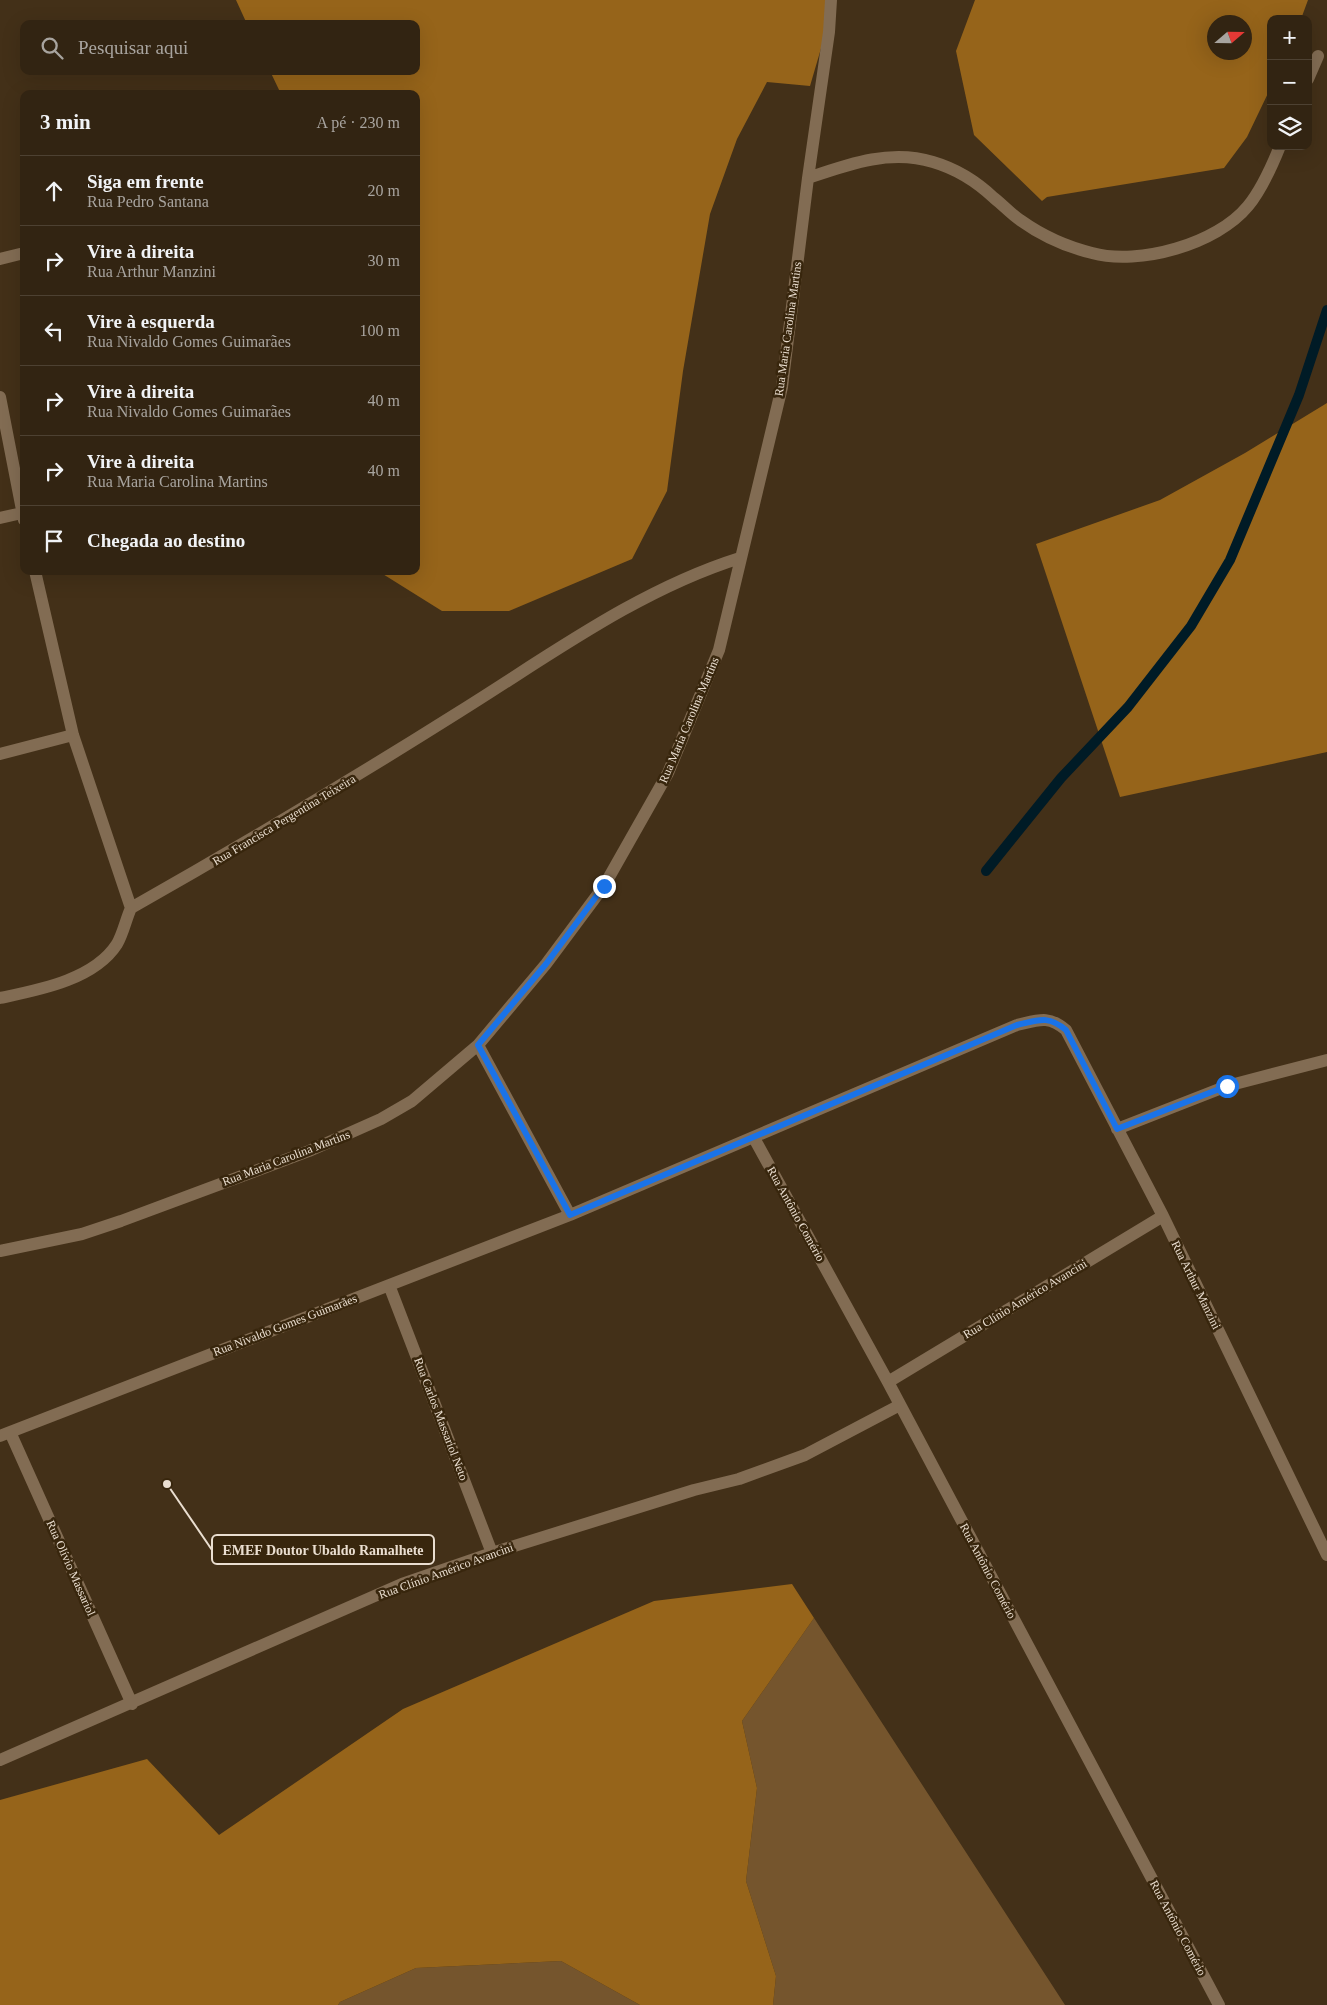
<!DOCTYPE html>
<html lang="pt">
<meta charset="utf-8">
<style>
:root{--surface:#322412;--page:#3a2c1b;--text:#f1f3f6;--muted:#a8a49f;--line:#4d4132}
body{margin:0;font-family:Georgia,serif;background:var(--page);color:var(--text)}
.controls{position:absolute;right:15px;top:15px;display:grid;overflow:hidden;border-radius:10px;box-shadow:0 5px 20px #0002}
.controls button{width:45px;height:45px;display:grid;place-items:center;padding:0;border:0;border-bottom:1px solid var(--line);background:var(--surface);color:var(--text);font:25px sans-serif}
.compass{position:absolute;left:1207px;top:15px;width:45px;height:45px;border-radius:50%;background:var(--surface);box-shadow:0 5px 20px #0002;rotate:70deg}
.stop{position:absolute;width:15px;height:15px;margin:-11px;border:4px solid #1a73e8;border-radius:50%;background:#fff}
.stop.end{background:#1a73e8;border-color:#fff;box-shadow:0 1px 5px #0008}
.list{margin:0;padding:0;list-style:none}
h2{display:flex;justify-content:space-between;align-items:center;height:65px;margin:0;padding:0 20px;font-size:21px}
h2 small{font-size:16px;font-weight:400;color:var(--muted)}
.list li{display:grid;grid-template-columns:32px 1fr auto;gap:15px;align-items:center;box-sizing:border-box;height:70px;padding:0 20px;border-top:1px solid var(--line)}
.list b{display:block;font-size:19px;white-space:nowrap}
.list p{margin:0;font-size:16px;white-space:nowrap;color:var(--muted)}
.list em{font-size:16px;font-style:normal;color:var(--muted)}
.icon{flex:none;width:28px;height:28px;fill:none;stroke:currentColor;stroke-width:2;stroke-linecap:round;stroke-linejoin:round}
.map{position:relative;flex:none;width:1327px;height:2005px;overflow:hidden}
.search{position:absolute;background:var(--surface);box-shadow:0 5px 20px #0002;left:20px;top:20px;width:400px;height:55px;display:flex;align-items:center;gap:12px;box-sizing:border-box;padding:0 18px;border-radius:10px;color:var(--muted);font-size:19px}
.panel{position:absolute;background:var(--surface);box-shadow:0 5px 20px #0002;left:20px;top:90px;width:400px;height:485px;border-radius:10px}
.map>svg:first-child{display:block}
.green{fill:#75552d}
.forest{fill:#96641a;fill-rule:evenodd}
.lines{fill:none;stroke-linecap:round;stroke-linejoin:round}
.stream{stroke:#001b26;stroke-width:10}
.minor{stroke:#826c53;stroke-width:12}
.route{stroke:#1a73e8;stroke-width:6}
.labels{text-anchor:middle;stroke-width:5;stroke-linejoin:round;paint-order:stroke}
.street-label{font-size:12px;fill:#eaded0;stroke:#38260d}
.leader{fill:none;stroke:#eaded0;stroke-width:2}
.callout-dot{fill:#eaded0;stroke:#38260d;stroke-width:2}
.callout{fill:#38260d;stroke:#eaded0;stroke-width:2}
.callout-label{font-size:14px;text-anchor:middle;font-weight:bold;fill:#eaded0}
</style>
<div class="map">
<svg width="1327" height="2005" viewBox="0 0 1327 2005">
<rect width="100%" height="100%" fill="#433018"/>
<!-- green -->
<path class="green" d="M814,1618L1065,2005H773L776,1976L746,1881L757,1788L742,1721Z
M561,1961L640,2005H338L340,2002L416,1968Z"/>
<!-- forest -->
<path class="forest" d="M236,0H832L827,28L810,86L767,82L737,139L710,214L683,371L667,491L632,559L509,611H442L378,571H416V94H281L270,71H416V24H247Z
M975,0H1308L1301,19H1271V87L1247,137L1224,168L1047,197L1042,201L974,135L956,51ZM1244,22V52H1214V22Z
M1327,403V752L1120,797L1036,544L1160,500L1245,453Z
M792,1584L814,1618L742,1721L757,1788L746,1881L776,1976L773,2005H640L561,1961L416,1968L340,2002L338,2005H0V1800L147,1759L219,1835L403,1709L654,1601Z"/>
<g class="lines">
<!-- stream -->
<path class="stream" d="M986,871L1061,778L1128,707L1191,626L1230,560L1299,395L1327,310"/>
<!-- minor -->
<path class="minor" d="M1308,79L1318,56
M808,178C849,164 890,149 933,162C957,169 976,181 994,198C1003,205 1011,214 1020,220C1041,235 1067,247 1092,253C1139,266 1217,244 1248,206C1262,189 1272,166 1280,146
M0,259L24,253
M0,397L24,520
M0,518L22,513
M35,571L73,735L131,908
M0,754L73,735
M131,908C242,845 351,780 459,712C549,656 638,590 740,558
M0,998C38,990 94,980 117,944C123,934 126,919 131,908
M478,1045L570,1215
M1117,1129L1227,1086L1327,1060
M754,1138L888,1382L1219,2005
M0,1251L82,1234L121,1221L309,1151L381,1119L412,1101L478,1045L546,964L604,886L668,773L719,650L782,387L808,178L829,32L831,0
M389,1285L492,1553
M888,1382L1163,1216
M10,1432L132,1704
M0,1436L570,1215L1017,1025C1039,1020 1048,1015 1066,1030L1163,1216L1327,1555
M0,1760L402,1584L492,1553L694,1490L739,1479L805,1455L900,1405"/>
</g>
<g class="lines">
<!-- route -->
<path class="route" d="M604,886L546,964L478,1045L570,1215L1017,1025C1039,1020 1048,1015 1066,1030L1117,1129L1227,1086"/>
</g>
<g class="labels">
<!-- street labels -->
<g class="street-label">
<text transform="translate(788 329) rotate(-82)" y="4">Rua Maria Carolina Martins</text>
<text transform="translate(689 720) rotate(-67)" y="4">Rua Maria Carolina Martins</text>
<text transform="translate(284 820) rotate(-31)" y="4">Rua Francisca Pergentina Teixeira</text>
<text transform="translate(286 1158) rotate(-21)" y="4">Rua Maria Carolina Martins</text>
<text transform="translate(796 1214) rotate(61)" y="4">Rua Antônio Comério</text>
<text transform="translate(1196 1285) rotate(64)" y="4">Rua Arthur Manzini</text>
<text transform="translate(1025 1299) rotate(-31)" y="4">Rua Clínio Américo Avancini</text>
<text transform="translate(285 1325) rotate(-21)" y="4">Rua Nivaldo Gomes Guimarães</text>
<text transform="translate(441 1419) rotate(69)" y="4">Rua Carlos Massariol Neto</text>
<text transform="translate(71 1568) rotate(66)" y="4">Rua Olívio Massariol</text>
<text transform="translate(446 1571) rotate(-20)" y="4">Rua Clínio Américo Avancini</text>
<text transform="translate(988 1571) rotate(62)" y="4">Rua Antônio Comério</text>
<text transform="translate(1178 1928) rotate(62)" y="4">Rua Antônio Comério</text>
</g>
</g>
<!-- callouts -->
<path class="leader" d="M167 1484L212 1550"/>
<circle class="callout-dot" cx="167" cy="1484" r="5"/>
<rect class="callout" x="212" y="1535" width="222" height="29" rx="5"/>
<g class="callout-label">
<text x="323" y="1555">EMEF Doutor Ubaldo Ramalhete</text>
</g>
</svg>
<div class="controls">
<button>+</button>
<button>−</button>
<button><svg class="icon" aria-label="layers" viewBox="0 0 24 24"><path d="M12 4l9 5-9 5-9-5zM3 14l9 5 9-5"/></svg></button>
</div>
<svg class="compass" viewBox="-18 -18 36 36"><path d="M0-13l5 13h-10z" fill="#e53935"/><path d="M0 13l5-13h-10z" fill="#a8a49f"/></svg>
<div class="stop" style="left:1227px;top:1086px"></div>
<div class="stop end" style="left:604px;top:886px"></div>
<div class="search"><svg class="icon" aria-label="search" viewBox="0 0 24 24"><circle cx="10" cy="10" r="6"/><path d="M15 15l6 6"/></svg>Pesquisar aqui</div>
<section class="panel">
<h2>3 min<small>A pé · 230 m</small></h2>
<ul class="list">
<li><svg class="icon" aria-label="ahead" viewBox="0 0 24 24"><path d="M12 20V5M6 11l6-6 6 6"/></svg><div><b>Siga em frente</b><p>Rua Pedro Santana</p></div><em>20 m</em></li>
<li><svg class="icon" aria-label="right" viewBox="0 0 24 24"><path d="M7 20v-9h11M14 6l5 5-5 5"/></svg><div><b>Vire à direita</b><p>Rua Arthur Manzini</p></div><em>30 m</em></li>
<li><svg class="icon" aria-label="left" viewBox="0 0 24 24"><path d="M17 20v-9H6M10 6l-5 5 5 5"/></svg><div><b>Vire à esquerda</b><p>Rua Nivaldo Gomes Guimarães</p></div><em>100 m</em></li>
<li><svg class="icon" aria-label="right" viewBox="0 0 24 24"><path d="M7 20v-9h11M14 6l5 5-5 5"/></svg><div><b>Vire à direita</b><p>Rua Nivaldo Gomes Guimarães</p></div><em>40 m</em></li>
<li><svg class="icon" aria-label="right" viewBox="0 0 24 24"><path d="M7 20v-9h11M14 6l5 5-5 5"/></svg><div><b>Vire à direita</b><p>Rua Maria Carolina Martins</p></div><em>40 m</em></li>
<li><svg class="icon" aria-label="arrive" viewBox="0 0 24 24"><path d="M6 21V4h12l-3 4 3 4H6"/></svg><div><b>Chegada ao destino</b></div></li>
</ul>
</section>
</div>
